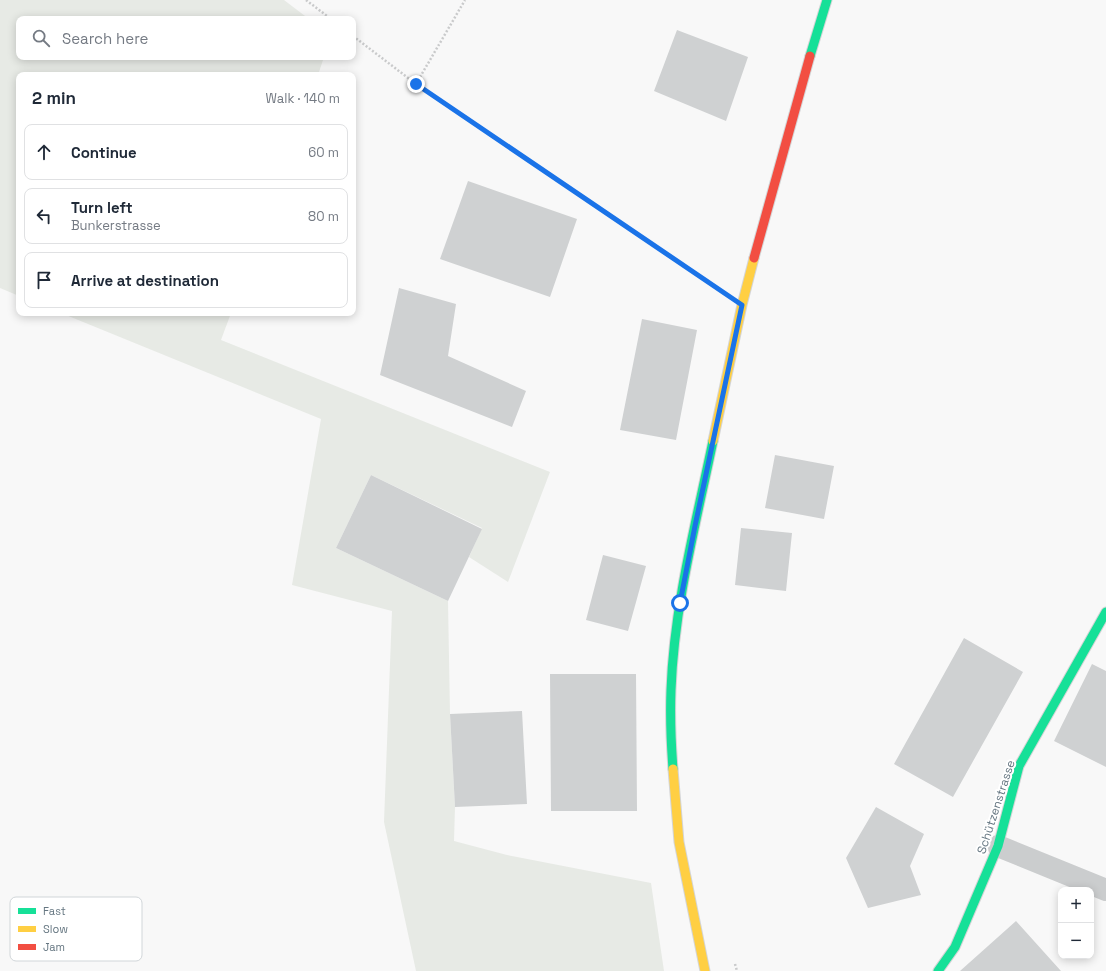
<!DOCTYPE html>
<meta charset="utf-8">
<style>
:root{--surface:#fff;--page:#f6f6f7;--text:#1f2937;--muted:#747a83;--line:#e0e1e3}
body{margin:0;font-family:"Space Grotesk",sans-serif;background:var(--page);color:var(--text)}
.controls{position:absolute;right:12px;bottom:12px;display:grid;overflow:hidden;border-radius:8px;box-shadow:0 2px 10px #0003}
.controls button{width:36px;height:36px;display:grid;place-items:center;padding:0;border:0;border-bottom:1px solid var(--line);background:var(--surface);color:var(--text);font:20px sans-serif}
.stop{position:absolute;width:12px;height:12px;margin:-9px;border:3px solid #1a73e8;border-radius:50%;background:#fff}
.stop.end{background:#1a73e8;border-color:#fff;box-shadow:0 1px 4px #0008}
.list{margin:0;padding:0;list-style:none}
h2{display:flex;justify-content:space-between;align-items:center;height:52px;margin:0;padding:0 16px;font-size:17px}
h2 small{font-size:13px;font-weight:400;color:var(--muted)}
.list li{display:grid;grid-template-columns:26px 1fr auto;gap:12px;align-items:center;box-sizing:border-box;height:56px;margin:0 8px 8px;padding:0 8px;border:1px solid var(--line);border-radius:8px}
.list b{display:block;font-size:15px;white-space:nowrap}
.list p{margin:0;font-size:13px;white-space:nowrap;color:var(--muted)}
.list em{font-size:13px;font-style:normal;color:var(--muted)}
.icon{flex:none;width:22px;height:22px;fill:none;stroke:currentColor;stroke-width:2;stroke-linecap:round;stroke-linejoin:round}
.map{position:relative;flex:none;width:1106px;height:971px;overflow:hidden}
.search{position:absolute;background:var(--surface);box-shadow:0 2px 10px #0003;left:16px;top:16px;width:340px;height:44px;display:flex;align-items:center;gap:10px;box-sizing:border-box;padding:0 14px;border-radius:8px;color:var(--muted);font-size:15px}
.panel{position:absolute;background:var(--surface);box-shadow:0 2px 10px #0003;left:16px;top:72px;width:340px;height:244px;border-radius:8px}
.map>svg:first-child{display:block}
.green{fill:#e7eae5}
.building{fill:#cfd1d2}
.lines{fill:none;stroke-linecap:round;stroke-linejoin:round}
.fast-casing{stroke:#d4d5d6;stroke-width:11}
.slow-casing{stroke:#d4d5d6;stroke-width:11}
.jam-casing{stroke:#d4d5d6;stroke-width:11}
.path{stroke:#c9cacb;stroke-width:2.5;stroke-dasharray:2 2;stroke-linecap:butt}
.street{stroke:#cbcdce;stroke-width:22}
.fast{stroke:#16e098;stroke-width:9}
.slow{stroke:#ffcf43;stroke-width:9}
.jam{stroke:#f24e42;stroke-width:9}
.route{stroke:#1a73e8;stroke-width:5}
.labels{text-anchor:middle;stroke-width:4;stroke-linejoin:round;paint-order:stroke}
.street-label{font-size:12px;fill:#657681;stroke:#fff}
.key{fill:#fff;stroke:#d1d6d9;stroke-width:1}
.key-label{font-size:11px;fill:#657681}
</style>
<div class="map">
<svg width="1106" height="971" viewBox="0 0 1106 971">
<rect width="100%" height="100%" fill="#f8f8f8"/>
<!-- green -->
<path class="green" d="M0,0H284L309,19H19V57H324L318,75H19V296L0,288Z
M61,313H231L221,340L550,472L508,582L469,557L482,528L371,475L336,548L448,601L450,714L455,807L454,841L507,855L651,883L664,971H416L384,822L392,611L292,585L321,419Z"/>
<!-- building -->
<path class="building" d="M677,30L748,57L726,121L654,91Z
M468,181L577,219L550,297L440,259Z
M399,288L456,304L448,356L526,391L512,427L380,375Z
M642,319L697,330L676,440L620,430Z
M775,455L834,466L824,519L765,508Z
M371,475L482,529L448,601L336,548Z
M741,528L792,533L786,591L735,585Z
M603,555L646,566L628,631L586,620Z
M964,638L1023,672L953,797L894,764Z
M1092,664L1106,671V767L1054,741Z
M550,674H636L637,811H551Z
M522,711L527,804L455,807L450,714Z
M876,807L924,834L910,866L921,895L868,908L846,858Z
M1016,921L1061,971H960Z"/>
<g class="lines">
<!-- fast casing -->
<g class="fast-casing">
<path id="fast" d="M810,56L827,0
M673,769C671,743 670,716 671,690C674,606 696,523 713,441
M938,971L955,947L998,846L1019,766L1106,612"/>
</g>
<!-- slow casing -->
<g class="slow-casing">
<path id="slow" d="M713,441L742,305L754,258
M673,769L679,842L705,971"/>
</g>
<!-- jam casing -->
<g class="jam-casing">
<path id="jam" d="M754,258L810,56"/>
</g>
<!-- path -->
<path class="path" d="M306,0L331,19
M353,36L416,84L717,288
M416,84L465,0
M735,964L737,971"/>
<!-- street -->
<path class="street" d="M998,846L1106,890"/>
<!-- fast -->
<use href="#fast" class="fast"/>
<!-- slow -->
<use href="#slow" class="slow"/>
<!-- jam -->
<use href="#jam" class="jam"/>
</g>
<g class="lines">
<!-- route -->
<path class="route" d="M416,84L742,305L695,526L680,603"/>
</g>
<g class="labels">
<!-- street labels -->
<g class="street-label">
<text transform="translate(996 807) rotate(-72)" y="4">Schützenstrasse</text>
</g>
</g>
<!-- legend -->
<rect x="10" y="897" width="132" height="64" rx="6" class="key"/>
<rect x="18" y="908" width="18" height="6" fill="#16e098"/>
<rect x="18" y="926" width="18" height="6" fill="#ffcf43"/>
<rect x="18" y="944" width="18" height="6" fill="#f24e42"/>
<g class="key-label">
<text x="43" y="915">Fast</text>
<text x="43" y="933">Slow</text>
<text x="43" y="951">Jam</text>
</g>
</svg>
<div class="controls">
<button>+</button>
<button>−</button>
</div>
<div class="stop" style="left:680px;top:603px"></div>
<div class="stop end" style="left:416px;top:84px"></div>
<div class="search"><svg class="icon" aria-label="search" viewBox="0 0 24 24"><circle cx="10" cy="10" r="6"/><path d="M15 15l6 6"/></svg>Search here</div>
<section class="panel">
<h2>2 min<small>Walk · 140 m</small></h2>
<ul class="list">
<li><svg class="icon" aria-label="ahead" viewBox="0 0 24 24"><path d="M12 20V5M6 11l6-6 6 6"/></svg><div><b>Continue</b></div><em>60 m</em></li>
<li><svg class="icon" aria-label="left" viewBox="0 0 24 24"><path d="M17 20v-9H6M10 6l-5 5 5 5"/></svg><div><b>Turn left</b><p>Bunkerstrasse</p></div><em>80 m</em></li>
<li><svg class="icon" aria-label="arrive" viewBox="0 0 24 24"><path d="M6 21V4h12l-3 4 3 4H6"/></svg><div><b>Arrive at destination</b></div></li>
</ul>
</section>
</div>
